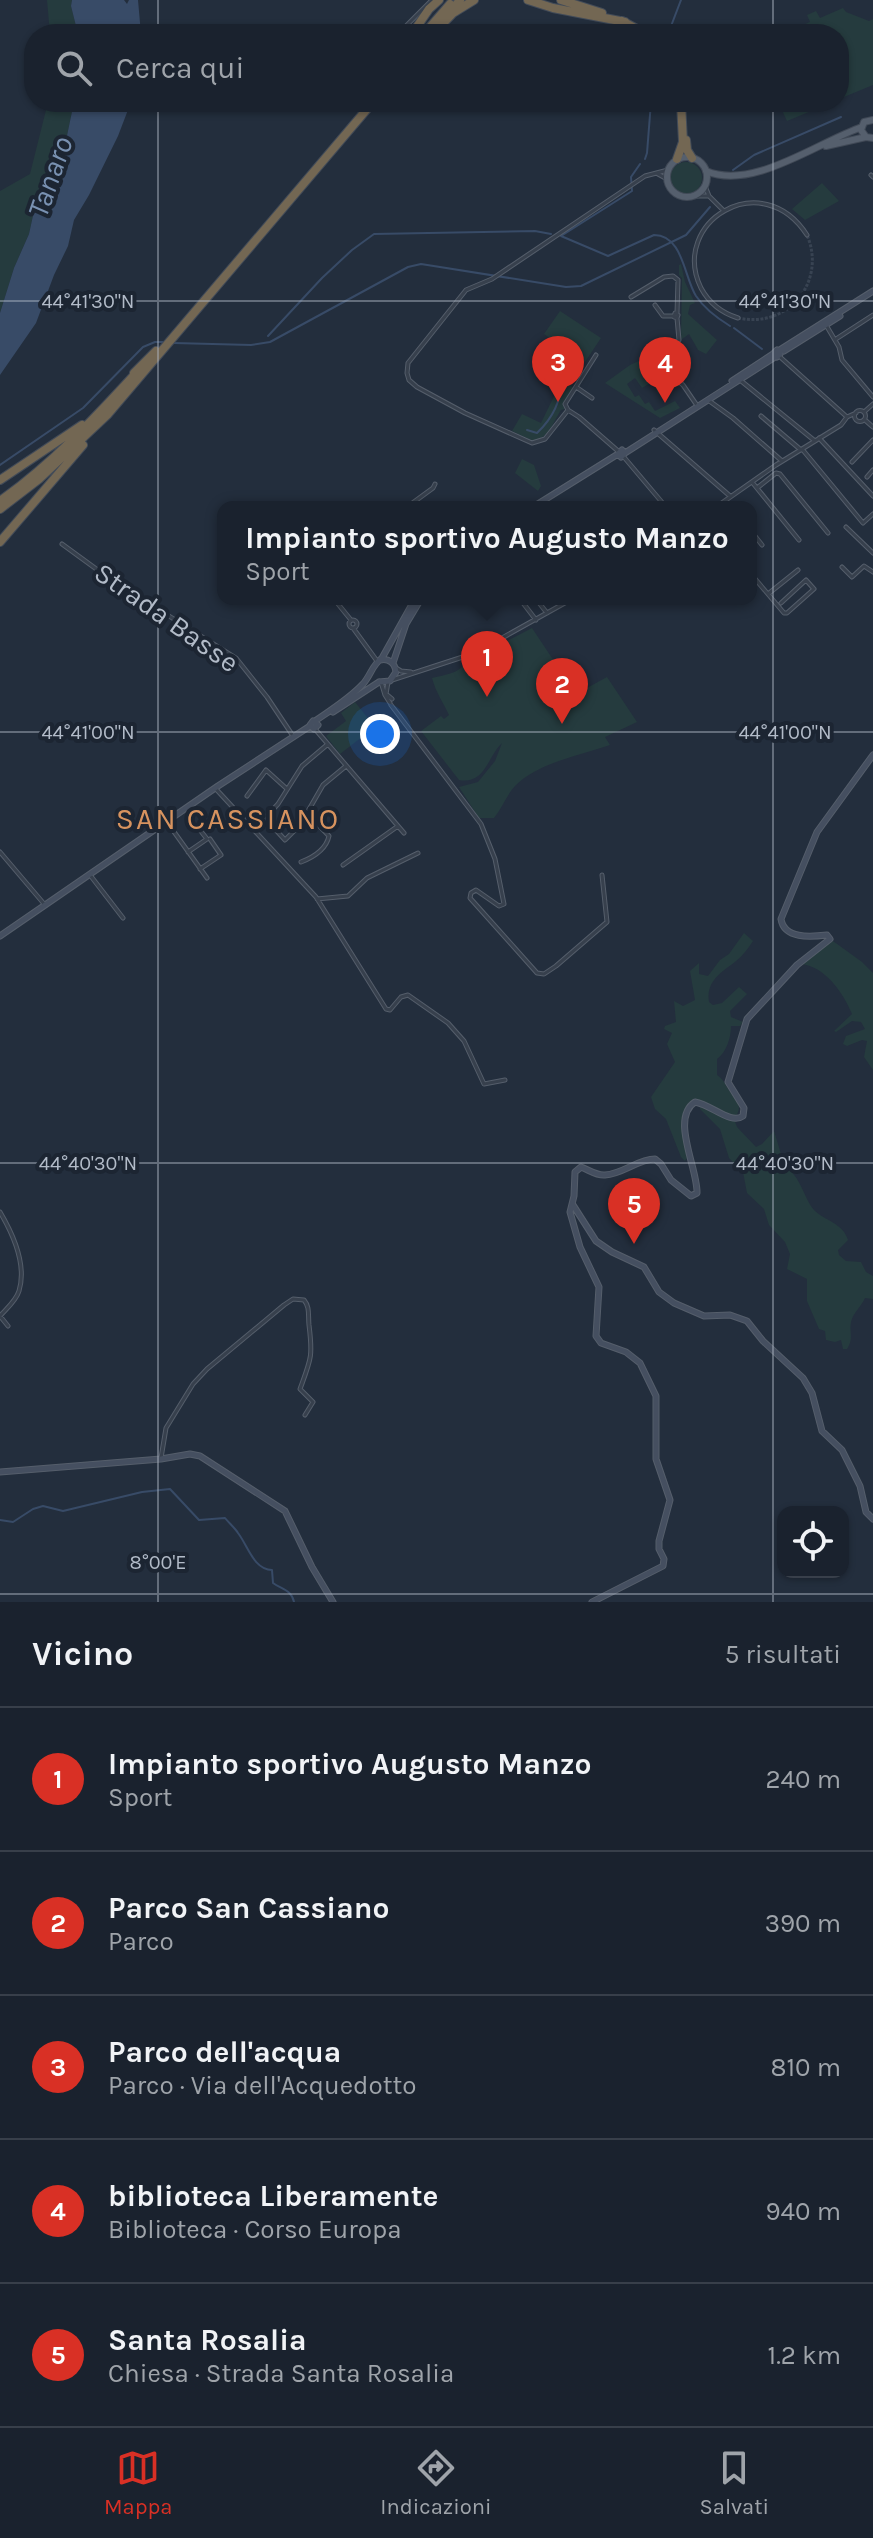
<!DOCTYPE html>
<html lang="it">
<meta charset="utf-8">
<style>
:root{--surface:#1a222e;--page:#272f3a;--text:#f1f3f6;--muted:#9fa4aa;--line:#383f4a;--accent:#d93025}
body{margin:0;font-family:Karla,sans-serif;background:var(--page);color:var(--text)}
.controls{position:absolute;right:24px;bottom:24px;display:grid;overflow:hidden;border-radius:16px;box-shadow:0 2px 6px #0004}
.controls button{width:72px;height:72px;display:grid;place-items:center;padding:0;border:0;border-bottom:2px solid var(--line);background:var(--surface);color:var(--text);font:40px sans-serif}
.you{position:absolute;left:380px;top:734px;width:28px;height:28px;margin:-20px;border:6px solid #fff;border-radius:50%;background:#1a73e8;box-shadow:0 0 0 12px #1a73e833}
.badge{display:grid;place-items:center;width:52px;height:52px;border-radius:50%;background:var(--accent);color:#fff;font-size:26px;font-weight:700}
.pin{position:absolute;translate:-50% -66px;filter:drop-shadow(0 2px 4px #0008)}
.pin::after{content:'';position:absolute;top:42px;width:28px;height:24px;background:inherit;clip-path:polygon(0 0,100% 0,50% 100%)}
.popup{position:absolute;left:217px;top:501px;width:540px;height:104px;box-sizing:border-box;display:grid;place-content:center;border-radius:16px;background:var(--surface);filter:drop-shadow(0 2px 6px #0005);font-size:26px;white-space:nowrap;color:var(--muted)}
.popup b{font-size:30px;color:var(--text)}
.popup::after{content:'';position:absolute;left:50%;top:100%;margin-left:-16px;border:16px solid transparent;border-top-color:var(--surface)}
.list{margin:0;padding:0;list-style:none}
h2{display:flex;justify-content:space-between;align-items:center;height:104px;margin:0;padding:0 32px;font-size:34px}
h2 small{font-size:26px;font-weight:400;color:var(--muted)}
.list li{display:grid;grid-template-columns:52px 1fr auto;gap:24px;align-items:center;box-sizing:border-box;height:144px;padding:0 32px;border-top:2px solid var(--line)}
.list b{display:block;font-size:30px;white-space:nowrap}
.list p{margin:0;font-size:26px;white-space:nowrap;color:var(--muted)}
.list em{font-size:26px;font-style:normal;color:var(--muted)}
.icon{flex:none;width:44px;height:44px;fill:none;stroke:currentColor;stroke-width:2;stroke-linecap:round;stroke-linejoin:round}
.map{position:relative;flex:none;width:873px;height:1602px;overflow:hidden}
.search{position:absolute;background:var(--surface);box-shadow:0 2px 6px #0004;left:24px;right:24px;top:24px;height:88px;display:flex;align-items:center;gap:20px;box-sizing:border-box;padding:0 28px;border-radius:32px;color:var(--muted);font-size:30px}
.sheet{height:824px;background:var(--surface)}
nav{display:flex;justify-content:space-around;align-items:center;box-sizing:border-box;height:112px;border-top:2px solid var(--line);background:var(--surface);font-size:22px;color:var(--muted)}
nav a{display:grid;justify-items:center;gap:4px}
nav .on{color:var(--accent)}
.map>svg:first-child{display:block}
.green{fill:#253b3e}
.water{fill:#384b67}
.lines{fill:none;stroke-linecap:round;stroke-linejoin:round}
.stream{stroke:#384b67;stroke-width:2}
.street-tunnel{stroke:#384352;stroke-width:3;stroke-dasharray:3 1.5;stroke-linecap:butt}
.street-casing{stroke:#555e6b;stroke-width:5}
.secondary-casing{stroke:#555e6b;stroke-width:7}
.primary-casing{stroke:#404956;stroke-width:8}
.highway-casing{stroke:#424b58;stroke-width:10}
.street{stroke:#37404d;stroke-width:3}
.secondary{stroke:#454f60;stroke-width:5}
.primary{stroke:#555f6d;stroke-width:6}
.highway{stroke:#736753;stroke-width:8}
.ticks{fill:none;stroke:#b2bbc8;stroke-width:2;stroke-opacity:0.45}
.labels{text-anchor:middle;stroke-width:8;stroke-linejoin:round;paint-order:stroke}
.street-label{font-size:28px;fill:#b2bbc8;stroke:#1c2532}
.water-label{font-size:30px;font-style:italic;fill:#7991b1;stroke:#1c2532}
.neighbourhood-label{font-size:30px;letter-spacing:2px;fill:#d7935f;stroke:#1c2532}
.ticks-label{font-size:20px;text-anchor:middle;fill:#b2bbc8;stroke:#1c2532;stroke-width:8;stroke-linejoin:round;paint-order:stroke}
</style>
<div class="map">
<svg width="873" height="1602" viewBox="0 0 873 1602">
<rect width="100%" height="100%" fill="#232e3d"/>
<!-- green -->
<path class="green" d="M47,0H72L71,6L78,34H50Z
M843,8L846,12L869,21L873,19V85L839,99V34H782L810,22L807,15L816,11L820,18Z
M48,102H74L64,150L54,178L34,211L29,234L14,268L0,313V191L30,174Z
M778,102H833L787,121Z
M670 178a16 16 0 1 1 32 0a16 16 0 1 1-32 0Z
M822,183L839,201L805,220L792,209Z
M681,264L685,282L695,303L690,305L688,314L717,340L706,354L698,350L689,334L681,340L682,278L679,275V265Z
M560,311L601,338L585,362L544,334Z
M643,359L679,385L675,388L666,376L659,382L663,390L658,393L652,382L642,388L635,378L627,384L635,397L639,395L645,404L649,402L655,411L675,401L680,408L660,418L605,383L630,365Z
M564,361L569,368L571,386L573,388L563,404L565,409L561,410C552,424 549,438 533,441L512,431L522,414L541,423L558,388L554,382Z
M522,459L534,465L541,486L538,491L515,473Z
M532,628L576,694L607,677L637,722L605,737L610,745C579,756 539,762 515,786C506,796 502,808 494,818H479L459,787L478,782L495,761L502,743C488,756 485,785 459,780L421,731L441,716L444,719L449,715C443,702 436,693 432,678C440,676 452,674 458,670C471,660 475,653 494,653L501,644Z
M355,702L375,727L340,754L326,736L346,721L341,713Z
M744,933L753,941C748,949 740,959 731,965C718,974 706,984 709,1002L713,1005L722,1003L739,987L747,994L730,1011L731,1017L743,1022L740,1026H731C731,1038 726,1053 717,1059V1075C724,1080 724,1083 729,1090C737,1101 744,1106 734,1119L737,1127L756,1147L762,1144L774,1131L785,1167C801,1176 803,1197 814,1210C825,1221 843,1223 848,1240L838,1250L839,1255L846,1261L861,1262L866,1272L873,1276V1299L865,1298C861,1307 853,1313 851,1322C849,1333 854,1338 847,1349H843L841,1340L835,1342L826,1340L825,1331L819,1329L807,1301V1279L787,1269L790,1254L785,1242L769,1225L764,1209L747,1193L743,1172L729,1158L720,1129L700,1109L699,1100H692C676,1116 684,1138 687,1158L685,1161L681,1157L666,1119L655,1109L651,1097L675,1062L667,1044L672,1033L664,1029L665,1026L676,1022L674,1001L683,1006L695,1000L690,971L699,963V974L708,976L720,960L729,954Z
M833,941L862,962L873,973V1070L864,1057L867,1041L862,1040L847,1046L843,1044L846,1036L865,1029L861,1022L852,1021L836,1032L834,1031L852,1014C844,994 825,966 801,964Z"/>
<!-- water -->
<path class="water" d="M72,0H124L127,4L129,0H138L141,34H78L71,6Z
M74,102H131L118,136L89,195L74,220L68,246L54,275L36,323L0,375V313L14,268L29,234L34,211L54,178L64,150Z"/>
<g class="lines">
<!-- stream -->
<path class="stream" d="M668,34L681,0
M645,159L647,153L651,102
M640,164L631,177L632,191L561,236L608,256L654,235C683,235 684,277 696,296C704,308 717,318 730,326
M733,170L754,155L841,117
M734,328L762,349
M268,336L322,278L352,250L374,234L535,231L551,234
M174,343L251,345L270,342L408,267L421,264L566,287L581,286L686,235L710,207
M527,430L537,433C554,417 560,401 563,379
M0,465L83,408L143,347L155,342H163
M0,1520L13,1522L33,1509L43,1506L63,1511L142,1492L170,1489L199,1520L225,1518C229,1523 235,1528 238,1533C248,1546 254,1570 272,1570L273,1583C281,1589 292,1590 294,1602"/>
<!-- street-tunnel -->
<path class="street-tunnel" d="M738,318C788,329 827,282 807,235"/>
<!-- street casing -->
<g class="street-casing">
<path id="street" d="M398,34L432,0
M658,174L667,179
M871,175L873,177
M705,186L709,196L724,211
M695,196H709
M631,297L664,277L673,276L678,280L677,313
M655,305L663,316H673
M675,313L678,315L677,318L674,317Z
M677,318L679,340L654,355L651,359L683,385L696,404
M738,318C722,313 709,303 701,288C669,222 762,165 807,235
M826,325L839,347L842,360L873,397
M836,339L873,315
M779,356L847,417
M740,380L815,441
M576,387L592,398
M708,400L733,418L782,461
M568,410L565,404L596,355
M854.5 416a5.5 5.5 0 1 1 11 0a5.5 5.5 0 1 1-11 0Z
M864,412L873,404
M761,416L801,450
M865,420L873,427
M654,430L730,496
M819,438L873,496
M802,449L863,523L873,514
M618,451L579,417L568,410L545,439L532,443L465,413L417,387L409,380L407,373L408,363L466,290L492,279L645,176L668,170
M623,456L666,507
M852,462L873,440
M867,477L873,470
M752,482L799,540
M757,488L776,473L780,474L828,533
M407,507L433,488L435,484
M455,507L459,505L460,507
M716,507L776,465L841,425L847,417L856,413
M846,527L873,553
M751,531L762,545
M62,544L110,579L236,658L267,697L293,736
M842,567L852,577L864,566L873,572
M751,574L784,613H787L814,589L806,580L781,603
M768,594L798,570
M334,599L351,620
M520,599L536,620
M536,599L547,613
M349 624a4 4 0 1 1 8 0a4 4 0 1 1-8 0Z
M353,628L377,661
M396,668L401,671L411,672
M392,680L475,653L572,599
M381,682L385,695L390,703
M388,682L386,694L392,699
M391,705L481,824L495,859L504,904L499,906L476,890L471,893L470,898L537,973L544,974L556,966L607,922L602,875
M315,729L404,833
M328,744L302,766L278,804L265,818L285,840L300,825L323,785L346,766
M215,788L316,897L386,1009L390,1010L401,997L408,995L448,1023L464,1041L484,1084L505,1080
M247,796L266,770L287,789
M167,822L207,878
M0,852L45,905
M188,852L207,839L200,830
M301,862C314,857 326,850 329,836L307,813
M343,865L398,826
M200,869L221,855L210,839
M90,875L123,918
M317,899L348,896L367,878L418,853
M0,1212C13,1234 27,1265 19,1291C16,1301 6,1309 0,1316L8,1326
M161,1458L166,1428L193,1384L207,1369L284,1305L293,1299L304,1300C310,1307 308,1315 309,1325C313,1357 311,1359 300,1389L313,1402L305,1415"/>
</g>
<!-- secondary casing -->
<g class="secondary-casing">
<path id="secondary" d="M778,351L873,291
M784,351L840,316
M732,381L773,354L777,357L780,354L777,350L773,354
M625,453L621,457L618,454L622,450L625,453L775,357
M533,507L618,454
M393,663L406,624L421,599
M379,682L390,681L396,672C395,663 389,658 380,660
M333,712L379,682
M313,721L318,725L314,729L310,725Z
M315,721C331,710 349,699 363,684C371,675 372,665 382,658L415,599
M0,936L218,786L310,726
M573,1205L596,1241L612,1252L644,1267L659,1292L674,1303L704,1316L730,1315L747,1321L763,1341L803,1378L812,1393L822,1431L842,1450L860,1486L866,1512L873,1519
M0,1472L161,1459L190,1454L200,1456L285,1511L312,1567L333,1602
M592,1602L663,1566L664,1559L659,1549V1541L670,1500L656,1459V1396L640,1363L626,1352L601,1343L596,1336L599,1287L580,1247L570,1212L574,1196L575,1172L581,1167C589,1170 597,1176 605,1175C623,1174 638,1159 655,1159L661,1164L671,1180L691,1196L697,1193C698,1169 670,1118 695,1102C712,1105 731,1125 743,1116L744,1108L728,1082L747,1019L797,965L830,939L827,935C810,937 784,939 781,919L817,832L873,755"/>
</g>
<!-- primary casing -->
<g class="primary-casing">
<path id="primary" d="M873,120L864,122L861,130L866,137L873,138
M826,146L866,137
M667 177a20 20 0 1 1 40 0a20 20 0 1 1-40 0Z
M706,171C753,191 818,142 862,127"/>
</g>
<!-- highway casing -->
<g class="highway-casing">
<path id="highway" d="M528,0L553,8L625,22
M561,0L602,13
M450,12L460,0
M622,21L646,34
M412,34L429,9L439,0
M424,34L450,4
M433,34L453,13L474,0
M686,140L687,150L692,158
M677,159L683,142L681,102
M134,373L156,351
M0,480L82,425
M0,501C52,464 95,418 138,371
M0,509L39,479L108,414L373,102
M0,542L83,445"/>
</g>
<!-- street -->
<use href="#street" class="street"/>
<!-- secondary -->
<use href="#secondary" class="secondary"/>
<!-- primary -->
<use href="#primary" class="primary"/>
<!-- highway -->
<use href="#highway" class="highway"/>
</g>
<!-- ticks -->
<path class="ticks" d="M158,0V34M773,0V34M158,102V1602M773,102V1602M0,301H873M0,732H873M0,1163H873M0,1594H873"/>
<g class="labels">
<!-- street labels -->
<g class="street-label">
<text transform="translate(167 617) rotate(35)" y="10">Strada Basse</text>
</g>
<!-- water labels -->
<g class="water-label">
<text transform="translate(50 177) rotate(-71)" y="10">Tanaro</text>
</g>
<!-- neighbourhood labels -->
<g class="neighbourhood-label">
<text x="228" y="829">SAN CASSIANO</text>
</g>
</g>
<g class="ticks-label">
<text x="88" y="308">44°41'30"N</text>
<text x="785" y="308">44°41'30"N</text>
<text x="88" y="739">44°41'00"N</text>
<text x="785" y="739">44°41'00"N</text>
<text x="88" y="1170">44°40'30"N</text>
<text x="785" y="1170">44°40'30"N</text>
<text x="158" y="1569">8°00'E</text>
</g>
</svg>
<div class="controls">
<button><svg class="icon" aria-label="locate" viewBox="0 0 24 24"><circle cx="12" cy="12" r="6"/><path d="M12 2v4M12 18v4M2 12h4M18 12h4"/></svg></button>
</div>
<div class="you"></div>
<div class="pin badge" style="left:487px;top:697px">1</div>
<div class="popup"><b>Impianto sportivo Augusto Manzo</b>Sport</div>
<div class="pin badge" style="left:562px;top:724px">2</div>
<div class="pin badge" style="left:558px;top:402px">3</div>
<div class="pin badge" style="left:665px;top:403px">4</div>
<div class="pin badge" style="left:634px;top:1244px">5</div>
<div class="search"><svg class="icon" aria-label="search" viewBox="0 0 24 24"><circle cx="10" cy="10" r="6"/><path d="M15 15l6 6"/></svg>Cerca qui</div>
</div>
<section class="sheet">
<h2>Vicino<small>5 risultati</small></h2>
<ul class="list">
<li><span class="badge">1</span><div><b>Impianto sportivo Augusto Manzo</b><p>Sport</p></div><em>240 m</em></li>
<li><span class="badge">2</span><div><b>Parco San Cassiano</b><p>Parco</p></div><em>390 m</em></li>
<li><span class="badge">3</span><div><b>Parco dell'acqua</b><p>Parco · Via dell'Acquedotto</p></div><em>810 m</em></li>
<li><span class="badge">4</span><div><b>biblioteca Liberamente</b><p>Biblioteca · Corso Europa</p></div><em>940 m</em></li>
<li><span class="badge">5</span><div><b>Santa Rosalia</b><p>Chiesa · Strada Santa Rosalia</p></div><em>1.2 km</em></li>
</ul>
</section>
<nav>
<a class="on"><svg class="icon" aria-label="map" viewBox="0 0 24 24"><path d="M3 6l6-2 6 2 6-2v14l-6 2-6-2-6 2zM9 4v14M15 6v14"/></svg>Mappa</a>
<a><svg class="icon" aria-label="directions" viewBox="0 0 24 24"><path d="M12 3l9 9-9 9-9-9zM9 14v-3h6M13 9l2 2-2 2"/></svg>Indicazioni</a>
<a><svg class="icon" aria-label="saved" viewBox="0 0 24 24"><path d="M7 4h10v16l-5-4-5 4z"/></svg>Salvati</a>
</nav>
